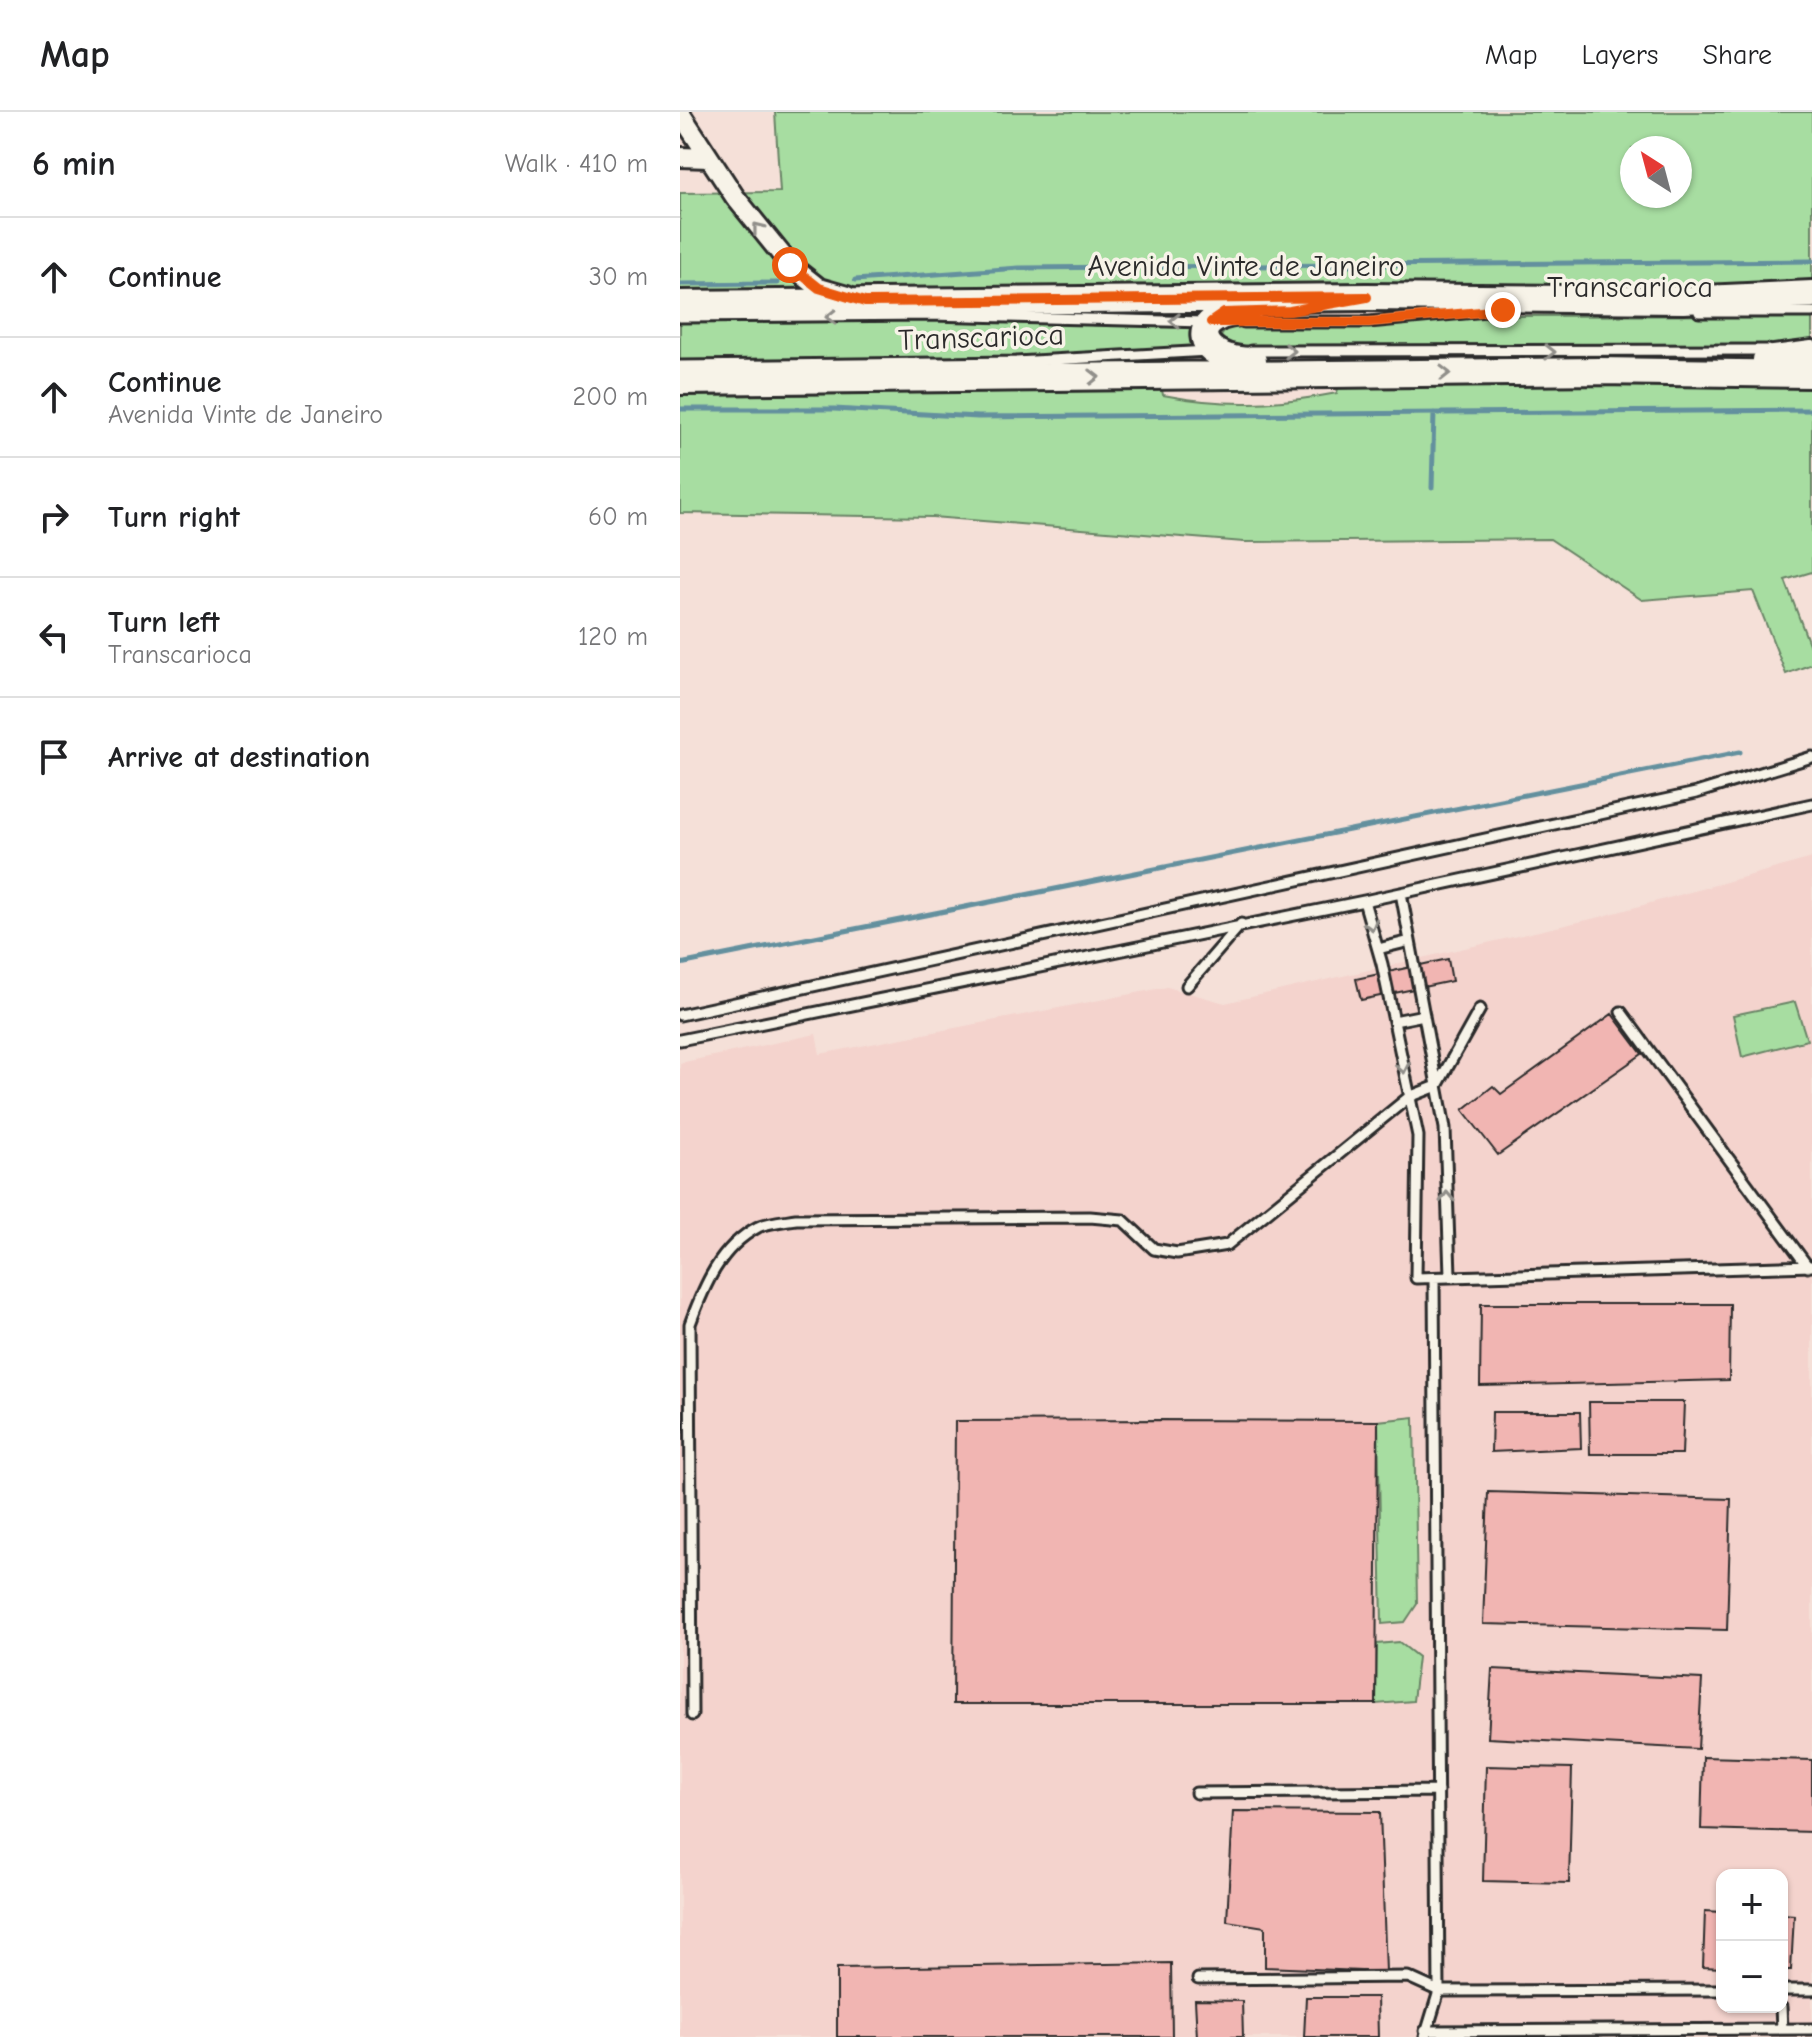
<!DOCTYPE html>
<meta charset="utf-8">
<style>
:root{--surface:#fff;--page:#f2f2f2;--text:#202124;--muted:#757577;--line:#e0e0e0}
body{margin:0;font-family:"Comic Neue",sans-serif;background:var(--page);color:var(--text)}
.controls{position:absolute;right:24px;bottom:24px;display:grid;overflow:hidden;border-radius:16px;box-shadow:0 2px 6px #0004}
.controls button{width:72px;height:72px;display:grid;place-items:center;padding:0;border:0;border-bottom:2px solid var(--line);background:var(--surface);color:var(--text);font:40px sans-serif}
.compass{position:absolute;left:940px;top:24px;width:72px;height:72px;border-radius:50%;background:var(--surface);box-shadow:0 2px 6px #0004;rotate:324deg}
.stop{position:absolute;width:24px;height:24px;margin:-18px;border:6px solid #ea580c;border-radius:50%;background:#fff}
.stop.end{background:#ea580c;border-color:#fff;box-shadow:0 2px 8px #0008}
.list{margin:0;padding:0;list-style:none}
h2{display:flex;justify-content:space-between;align-items:center;height:104px;margin:0;padding:0 32px;font-size:34px}
h2 small{font-size:26px;font-weight:400;color:var(--muted)}
.list li{display:grid;grid-template-columns:52px 1fr auto;gap:24px;align-items:center;box-sizing:border-box;height:120px;padding:0 32px;border-top:2px solid var(--line)}
.list b{display:block;font-size:30px;white-space:nowrap}
.list p{margin:0;font-size:26px;white-space:nowrap;color:var(--muted)}
.list em{font-size:26px;font-style:normal;color:var(--muted)}
.icon{flex:none;width:44px;height:44px;fill:none;stroke:currentColor;stroke-width:2;stroke-linecap:round;stroke-linejoin:round}
.map{position:relative;flex:none;width:1132px;height:1925px;overflow:hidden}
header{display:flex;align-items:center;gap:48px;box-sizing:border-box;height:112px;padding:0 40px;background:var(--surface);border-bottom:2px solid var(--line)}
header strong{font-size:38px}
nav{display:flex;gap:44px;margin-inline-start:auto;font-size:28px}
main{display:flex}
aside{flex:1;background:var(--surface)}
.map>svg:first-child{display:block}
.built{fill:#f4d3cd;fill-rule:evenodd}
.green{fill:#a7dda1;stroke:#698466;stroke-width:2;fill-rule:evenodd}
.lines{fill:none;stroke-linecap:round;stroke-linejoin:round}
.stream{stroke:#64909e;stroke-width:5}
.building{fill:#f1b5b2;stroke:#2b2b2b;stroke-width:2}
.lane-casing{stroke:#2b2b2b;stroke-width:15}
.street-casing{stroke:#2b2b2b;stroke-width:24}
.secondary-casing{stroke:#2b2b2b;stroke-width:32}
.lane{stroke:#f7f3e8;stroke-width:9}
.street{stroke:#f7f3e8;stroke-width:18}
.secondary{stroke:#f7f3e8;stroke-width:26}
.oneway{stroke:#918f8a}
.route{stroke:#ea580c;stroke-width:10}
.labels{text-anchor:middle;stroke-width:7;stroke-linejoin:round;paint-order:stroke}
.street-label{font-size:30px;fill:#2b2b2b;stroke:#f7f3e8}
</style>
<header>
<strong>Map</strong>
<nav><a>Map</a><a>Layers</a><a>Share</a></nav>
</header>
<main>
<aside>
<h2>6 min<small>Walk · 410 m</small></h2>
<ul class="list">
<li><svg class="icon" aria-label="ahead" viewBox="0 0 24 24"><path d="M12 20V5M6 11l6-6 6 6"/></svg><div><b>Continue</b></div><em>30 m</em></li>
<li><svg class="icon" aria-label="ahead" viewBox="0 0 24 24"><path d="M12 20V5M6 11l6-6 6 6"/></svg><div><b>Continue</b><p>Avenida Vinte de Janeiro</p></div><em>200 m</em></li>
<li><svg class="icon" aria-label="right" viewBox="0 0 24 24"><path d="M7 20v-9h11M14 6l5 5-5 5"/></svg><div><b>Turn right</b></div><em>60 m</em></li>
<li><svg class="icon" aria-label="left" viewBox="0 0 24 24"><path d="M17 20v-9H6M10 6l-5 5 5 5"/></svg><div><b>Turn left</b><p>Transcarioca</p></div><em>120 m</em></li>
<li><svg class="icon" aria-label="arrive" viewBox="0 0 24 24"><path d="M6 21V4h12l-3 4 3 4H6"/></svg><div><b>Arrive at destination</b></div></li>
</ul>
</aside>
<div class="map">
<svg width="1132" height="1925" viewBox="0 0 1132 1925">
<rect width="100%" height="100%" fill="#f5e0d8"/>
<filter id="ink" filterUnits="userSpaceOnUse"><feTurbulence type="fractalNoise" baseFrequency=".0125" numOctaves="2"/><feDisplacementMap in="SourceGraphic" scale="16" xChannelSelector="R" yChannelSelector="G"/><feConvolveMatrix kernelMatrix="1 2 1 2 8 2 1 2 1" color-interpolation-filters="sRGB"/></filter>
<g filter="url(#ink)">
<!-- built -->
<path class="built" d="M1132,746V1925H0V951L136,922L140,942L487,875L545,891L920,805ZM1042,1763H1102V1895H1042Z"/>
<!-- green -->
<path class="green" d="M95,0H1132V173L0,185V81L100,80ZM952,36H1000V84H952Z
M1132,203V235L548,234L541,224L549,214H692L824,204Z
M253,208L516,214L517,236L251,248L0,250V210Z
M965,270L1132,274V460L1105,468L1132,540V552L1106,562L1073,479L962,488L870,427L564,430L252,405L0,401V284L482,278L483,283C545,295 595,293 657,281L658,276Z
M1115,890L1127,928L1062,945L1053,903Z
M734,1305L737,1492L725,1510L702,1512L698,1309Z
M719,1530L738,1545L733,1589L696,1592L697,1532Z"/>
<g class="lines">
<!-- stream -->
<path class="stream" d="M175,168L339,156L1132,149
M0,172L98,171
M0,297H154L298,305L1132,298
M752,376L754,301
M0,852L1060,640"/>
</g>
<!-- building -->
<path class="building" d="M768,847L772,869L681,888L676,867Z
M932,902L962,942L818,1043L783,998L813,974L821,982Z
M801,1192H1050L1049,1268L800,1274Z
M909,1290H1004L1002,1342H910Z
M812,1300H900L901,1336L811,1340Z
M479,1308L698,1309L696,1592H273L275,1309Z
M808,1380L1051,1387L1047,1518L803,1512Z
M812,1557L1022,1567L1018,1637L808,1626Z
M1023,1645L1132,1648V1720L1021,1717Z
M806,1654L892,1656L889,1771L803,1769Z
M553,1699L700,1700L706,1860L585,1855V1815L547,1809Z
M1025,1799L1042,1800V1856L1023,1855Z
M1102,1802L1114,1803L1111,1858H1102Z
M491,1851L492,1925H157V1856Z
M626,1885H697L698,1925H624Z
M515,1888L562,1889L563,1925H517Z"/>
<g class="lines">
<!-- lane casing -->
<g class="lane-casing">
<path id="lane" d="M1019,200H1132
M0,205L251,203L525,210
M564,210H689L817,198
M571,239L1088,238
M0,254L336,250L528,239
M721,781L765,1016L770,1163
M684,789L702,852L738,1024L736,1166L1132,1154
M698,837L730,829
M507,874L561,812
M941,900L1128,1155
M0,903L1016,681L1132,645
M714,909L744,903
M0,928L684,789L1132,692
M12,1603L10,1212C24,1174 40,1135 78,1115C89,1110 104,1109 116,1107L410,1105L443,1108L474,1137L497,1141L547,1133L729,985L757,974L800,897
M516,1681L758,1679
M518,1867L728,1865L759,1879L1042,1878
M1102,1878H1132
M1101,1895L1102,1917
M745,1919L1132,1917
M745,1925L759,1879L754,1167"/>
</g>
<!-- street casing -->
<g class="street-casing">
<path id="street" d="M0,1L55,85L110,153L139,176L167,184
M0,45L29,46"/>
</g>
<!-- secondary casing -->
<g class="secondary-casing">
<path id="secondary" d="M0,192L687,185L1003,188L1132,182
M568,200C507,200 511,248 573,249
M1086,248L1132,242
M0,269L919,259L1132,262"/>
</g>
<!-- lane -->
<use href="#lane" class="lane"/>
<!-- street -->
<use href="#street" class="street"/>
<!-- secondary -->
<use href="#secondary" class="secondary"/>
</g>
<!-- one-way arrows -->
<defs><path id="oneway-chevron" d="M-2-3.5L2.5 0L-2 3.5" fill="none" stroke-width="1.6" stroke-linecap="round" stroke-linejoin="round" transform="scale(2)"/></defs>
<g class="oneway">
<use href="#oneway-chevron" transform="translate(78 116) rotate(-128)"/>
<use href="#oneway-chevron" transform="translate(151 205) rotate(179)"/>
<use href="#oneway-chevron" transform="translate(495 209) rotate(-179)"/>
<use href="#oneway-chevron" transform="translate(610 239)"/>
<use href="#oneway-chevron" transform="translate(870 240) rotate(1)"/>
<use href="#oneway-chevron" transform="translate(765 261) rotate(-1)"/>
<use href="#oneway-chevron" transform="translate(414 265) rotate(-1)"/>
<use href="#oneway-chevron" transform="translate(691 813) rotate(74)"/>
<use href="#oneway-chevron" transform="translate(723 956) rotate(79)"/>
<use href="#oneway-chevron" transform="translate(767 1085) rotate(-92)"/>
</g>
</g>
<g class="lines" filter="url(#ink)">
<!-- route -->
<path class="route" d="M110,153L139,176L185,190L687,185L610,199L544,201L531,210H689L823,198"/>
</g>
<g class="labels">
<!-- street labels -->
<g class="street-label">
<text x="566" y="164">Avenida Vinte de Janeiro</text>
<text x="950" y="185">Transcarioca</text>
<text transform="translate(301 225) rotate(-2)" y="10">Transcarioca</text>
</g>
</g>
</svg>
<div class="controls">
<button>+</button>
<button>−</button>
</div>
<svg class="compass" viewBox="-18 -18 36 36"><path d="M0-13l5 13h-10z" fill="#e53935"/><path d="M0 13l5-13h-10z" fill="#757577"/></svg>
<div class="stop" style="left:110px;top:153px"></div>
<div class="stop end" style="left:823px;top:198px"></div>
</div>
</main>
